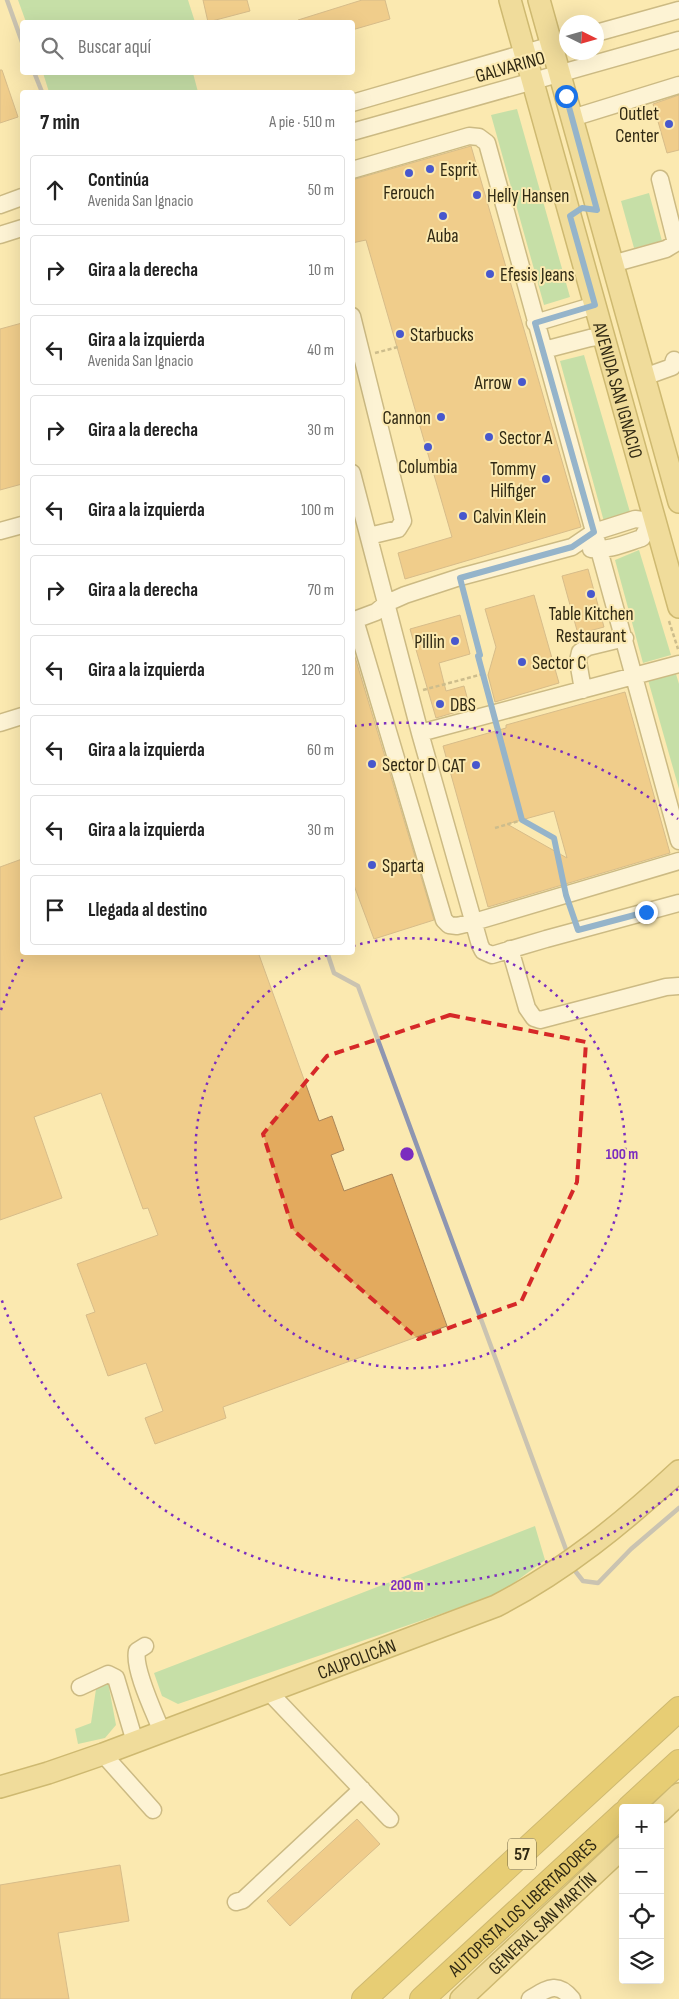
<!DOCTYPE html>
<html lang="es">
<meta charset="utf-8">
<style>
:root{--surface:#fff;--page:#f6f6f6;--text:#222;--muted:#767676;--line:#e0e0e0}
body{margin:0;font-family:"Sofia Sans Condensed",sans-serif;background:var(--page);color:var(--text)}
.controls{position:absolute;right:15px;bottom:15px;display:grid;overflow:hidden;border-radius:5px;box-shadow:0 5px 20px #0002}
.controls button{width:45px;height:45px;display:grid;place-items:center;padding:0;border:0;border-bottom:1px solid var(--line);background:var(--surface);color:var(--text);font:25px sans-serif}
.compass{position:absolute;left:559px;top:15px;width:45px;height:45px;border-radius:50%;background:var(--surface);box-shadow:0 5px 20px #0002;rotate:95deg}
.stop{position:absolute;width:15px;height:15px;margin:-11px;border:4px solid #1a73e8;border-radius:50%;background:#fff}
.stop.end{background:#1a73e8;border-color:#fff;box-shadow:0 1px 5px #0008}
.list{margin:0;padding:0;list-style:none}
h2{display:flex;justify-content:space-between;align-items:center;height:65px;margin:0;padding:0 20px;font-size:21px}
h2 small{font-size:16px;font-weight:400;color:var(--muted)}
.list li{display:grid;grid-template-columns:32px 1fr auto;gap:15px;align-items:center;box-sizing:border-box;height:70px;margin:0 10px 10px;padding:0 10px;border:1px solid var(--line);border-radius:5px}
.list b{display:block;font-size:19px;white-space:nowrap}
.list p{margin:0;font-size:16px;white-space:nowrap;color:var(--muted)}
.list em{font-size:16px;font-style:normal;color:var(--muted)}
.icon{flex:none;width:28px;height:28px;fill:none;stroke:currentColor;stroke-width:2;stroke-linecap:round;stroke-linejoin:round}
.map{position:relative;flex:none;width:679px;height:1999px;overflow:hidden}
.search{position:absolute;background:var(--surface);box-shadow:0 5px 20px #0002;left:20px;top:20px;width:335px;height:55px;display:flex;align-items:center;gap:12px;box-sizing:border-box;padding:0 18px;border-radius:5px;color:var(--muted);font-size:19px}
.panel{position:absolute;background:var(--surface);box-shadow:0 5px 20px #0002;left:20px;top:90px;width:335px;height:865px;border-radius:5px}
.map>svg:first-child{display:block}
.green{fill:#86d39c}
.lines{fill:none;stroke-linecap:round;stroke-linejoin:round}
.stream{stroke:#8e96b1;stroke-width:4.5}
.building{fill:#e3aa5e;stroke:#aa8659;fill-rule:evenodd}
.minor-casing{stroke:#93824d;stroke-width:19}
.major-casing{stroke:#977e23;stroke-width:24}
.highway-casing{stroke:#977e23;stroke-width:26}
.path{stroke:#948760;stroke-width:2.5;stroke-dasharray:4 2.5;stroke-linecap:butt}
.minor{stroke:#fff;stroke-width:16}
.major{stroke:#e2cd80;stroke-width:21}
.highway{stroke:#cfac2b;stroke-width:24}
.route{stroke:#1a73e8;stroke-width:6}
.marked{fill:none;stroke:#d62828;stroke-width:4;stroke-dasharray:10 6;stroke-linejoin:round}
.ring{fill:none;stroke:#7b2cbf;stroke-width:2.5;stroke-dasharray:2.5 5}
.poi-dot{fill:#4858cd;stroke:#fbe9b0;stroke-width:2}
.labels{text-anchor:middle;stroke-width:4;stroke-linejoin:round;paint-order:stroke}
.shield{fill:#fbe9b0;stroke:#6d6342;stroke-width:1}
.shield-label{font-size:18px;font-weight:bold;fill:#302913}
.street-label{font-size:19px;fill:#302913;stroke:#fbe9b0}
.poi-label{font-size:19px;fill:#302913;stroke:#fbe9b0;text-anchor:start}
.centre{fill:#7b2cbf;stroke:#fbe9b0;stroke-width:2.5}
.ring-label{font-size:15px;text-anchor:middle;font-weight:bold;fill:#7b2cbf;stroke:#fbe9b0;stroke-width:4;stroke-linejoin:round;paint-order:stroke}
</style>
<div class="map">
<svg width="679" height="1999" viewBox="0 0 679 1999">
<rect width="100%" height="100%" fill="#fbe9b0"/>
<!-- green -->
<path class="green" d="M18,0H188L195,22H26Z
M43,73H193L198,92H49Z
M517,109L570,297L544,305L491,115Z
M649,193L662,241L634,248L621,201Z
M584,355L630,512L606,529L560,361Z
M639,550L671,655L643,663L615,560Z
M676,674L679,684V789L648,680Z
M535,1526L545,1560L499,1594L178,1704L162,1696L154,1673Z
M108,1682L116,1725L105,1738L78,1744L75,1729L91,1723L96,1689Z"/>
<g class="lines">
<!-- stream -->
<path class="stream" d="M7,0L22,42
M34,72L42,92
M327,952L334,973L358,986L568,1555
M572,1567L583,1581L598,1583L631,1549L679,1508"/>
</g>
<!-- building -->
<path class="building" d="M203,0H247L250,11L208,22Z
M362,0H385L390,19L352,30V22H299L298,20Z
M0,70H2L18,117L0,123Z
M679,95V150L667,153L653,104Z
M471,146L581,527L405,579L398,553L452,537L366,240L352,243V180Z
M22,323V484L0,490V329Z
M588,569L604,627L578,634L562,576Z
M534,595L559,683L495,702L488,675L496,647L485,609Z
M460,615L470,654L439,663L446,691L464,686L470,708L436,718L410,629Z
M352,647L434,920L374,939L352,880Z
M625,692L670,853L488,907L443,746L506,728V725ZM554,811L567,858L507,824Z
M22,859V952H258L319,1121L332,1116L344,1150L331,1155L344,1191L392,1174L447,1326L223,1407L226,1418L155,1444L145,1418L163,1411L146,1363L108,1376L86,1315L95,1312L77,1264L158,1235L148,1208L143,1209L101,1093L34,1117L62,1198L0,1220V867Z
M357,1819L380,1844L290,1926L267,1901Z
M120,1865L129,1921L58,1933L69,1999H0V1885Z"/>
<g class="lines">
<!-- minor casing -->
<g class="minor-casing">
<path id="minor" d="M596,33L679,10
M352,103L566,41
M572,118L679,85
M352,132L679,40
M352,170L469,136L479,137L487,143C549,376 616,608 679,841
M0,205L22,197
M0,235L22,228
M612,264L666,249L676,243L660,179
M352,316L403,521L398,529L369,536
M535,323L595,305
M544,350L590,338L604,336
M644,377L672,367L674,360
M352,473L420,733L480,945L483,951L492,955L546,939L679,903
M0,531L22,525
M591,549C608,551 626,543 642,538L646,531L656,525
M355,620L444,920L449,925L457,926L474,922L679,861
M352,621L376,612L387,603L405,595L460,577L572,547L594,532L635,519L643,520L656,525
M583,690L578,661L580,652L588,647L625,638
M0,723L22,716
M420,733L679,664
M510,949L527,1008L534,1018L540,1020L666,987L679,986
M145,1646L137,1651C133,1669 155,1714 162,1732
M80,1687L108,1674L116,1678L135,1742
M269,1692L390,1819
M103,1754L153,1810
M236,1902L243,1900L362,1789
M530,1999C547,1989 557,1980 572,1999"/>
</g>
<!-- major casing -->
<g class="major-casing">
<g id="major">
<path id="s1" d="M510,0L679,607"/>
<path d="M539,0L679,502"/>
<path id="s2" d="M0,1787L48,1773L103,1754L496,1606C564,1571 623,1523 679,1471"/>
<path d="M660,1812L679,1794"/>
<path id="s3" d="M461,1999L623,1847"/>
</g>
</g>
<!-- highway casing -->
<g class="highway-casing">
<g id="highway">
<path d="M629,1808L679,1762"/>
<path d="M364,1999L679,1709"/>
<path id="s4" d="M422,1999L623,1814"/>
</g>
</g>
<!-- path -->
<path class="path" d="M375,353L398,347
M464,592L480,655L478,656L491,699
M669,621L678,649
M423,690L483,674
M499,728L522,820L553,838L563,881
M495,828L522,820"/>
<!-- minor -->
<use href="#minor" class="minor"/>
<!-- major -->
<use href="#major" class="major"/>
<!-- highway -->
<use href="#highway" class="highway"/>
</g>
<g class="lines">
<!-- route -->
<path class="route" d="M566,96L597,210L582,208L570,216L595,305L535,323L594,532L572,547L460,578L480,655L478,656L522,820L554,838L566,895L578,930L646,912"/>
</g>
<!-- marked area -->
<path d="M0 0H679V1999H0ZM450,1015L586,1042L577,1182L521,1302L418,1339L293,1230L263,1134L327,1056Z" fill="#fbe9b0" fill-opacity=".55" fill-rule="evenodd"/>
<path class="marked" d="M450,1015L586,1042L577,1182L521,1302L418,1339L293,1230L263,1134L327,1056Z"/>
<!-- distance rings -->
<g class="ring">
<path d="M353 946A215 215 0 1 1 332 953"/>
<path d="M678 1489A431 431 0 0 1 1 1298M1 1010A431 431 0 0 1 25 955M354 726A431 431 0 0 1 678 819"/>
</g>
<!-- markers -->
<g class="poi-dot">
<circle cx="669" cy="124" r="5"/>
<circle cx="430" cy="169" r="5"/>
<circle cx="409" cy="173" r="5"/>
<circle cx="477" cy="195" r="5"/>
<circle cx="443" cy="216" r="5"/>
<circle cx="490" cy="274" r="5"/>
<circle cx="400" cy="334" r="5"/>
<circle cx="522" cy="382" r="5"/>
<circle cx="441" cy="417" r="5"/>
<circle cx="489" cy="437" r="5"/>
<circle cx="428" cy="447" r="5"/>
<circle cx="546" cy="479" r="5"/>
<circle cx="463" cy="516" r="5"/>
<circle cx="591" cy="594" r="5"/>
<circle cx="455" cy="641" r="5"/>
<circle cx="522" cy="662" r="5"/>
<circle cx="440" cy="704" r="5"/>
<circle cx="372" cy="764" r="5"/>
<circle cx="476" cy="765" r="5"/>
<circle cx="372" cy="865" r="5"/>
</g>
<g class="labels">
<!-- shield labels -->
<rect class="shield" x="508" y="1838.5" width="28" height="31" rx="4"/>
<g class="shield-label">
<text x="522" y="1860">57</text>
</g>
<!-- street labels -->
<g class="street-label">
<text transform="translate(510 66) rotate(-16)" y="7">GALVARINO</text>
<text dy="7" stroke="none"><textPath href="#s1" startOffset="405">AVENIDA SAN IGNACIO</textPath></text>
<text dy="7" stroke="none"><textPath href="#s2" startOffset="379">CAUPOLICÁN</textPath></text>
<text dy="7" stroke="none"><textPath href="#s4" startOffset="136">AUTOPISTA LOS LIBERTADORES</textPath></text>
<text dy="7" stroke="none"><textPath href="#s3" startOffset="111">GENERAL SAN MARTÍN</textPath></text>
</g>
<!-- poi labels -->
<g class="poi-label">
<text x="659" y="120" text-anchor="end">Outlet<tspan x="659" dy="22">Center</tspan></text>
<text x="440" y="176">Esprit</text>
<text x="409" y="199" text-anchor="middle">Ferouch</text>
<text x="487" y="202">Helly Hansen</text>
<text x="443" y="242" text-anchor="middle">Auba</text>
<text x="500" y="281">Efesis Jeans</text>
<text x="410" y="341">Starbucks</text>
<text x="512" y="389" text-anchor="end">Arrow</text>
<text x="431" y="424" text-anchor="end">Cannon</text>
<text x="499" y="444">Sector A</text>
<text x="428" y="473" text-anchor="middle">Columbia</text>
<text x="536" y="475" text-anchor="end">Tommy<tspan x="536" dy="22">Hilfiger</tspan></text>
<text x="473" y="523">Calvin Klein</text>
<text x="591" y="620" text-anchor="middle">Table Kitchen<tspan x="591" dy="22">Restaurant</tspan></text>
<text x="445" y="648" text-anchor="end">Pillin</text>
<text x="532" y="669">Sector C</text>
<text x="450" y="711">DBS</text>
<text x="382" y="771">Sector D</text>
<text x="466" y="772" text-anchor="end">CAT</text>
<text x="382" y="872">Sparta</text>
</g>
</g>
<circle cx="407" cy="1154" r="8" class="centre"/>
<g class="ring-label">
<text x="622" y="1159">100 m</text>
<text x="407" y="1590">200 m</text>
</g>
</svg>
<div class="controls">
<button>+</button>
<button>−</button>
<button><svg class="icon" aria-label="locate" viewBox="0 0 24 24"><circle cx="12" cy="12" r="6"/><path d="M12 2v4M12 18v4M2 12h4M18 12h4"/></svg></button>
<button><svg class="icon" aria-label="layers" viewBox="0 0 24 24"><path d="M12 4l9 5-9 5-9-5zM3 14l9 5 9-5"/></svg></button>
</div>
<svg class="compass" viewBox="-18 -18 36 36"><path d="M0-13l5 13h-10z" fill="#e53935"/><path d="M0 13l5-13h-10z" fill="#767676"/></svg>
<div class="stop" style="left:566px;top:96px"></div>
<div class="stop end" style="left:646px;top:912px"></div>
<div class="search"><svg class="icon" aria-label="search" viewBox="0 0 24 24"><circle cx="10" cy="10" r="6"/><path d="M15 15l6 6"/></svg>Buscar aquí</div>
<section class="panel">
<h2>7 min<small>A pie · 510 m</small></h2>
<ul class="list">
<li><svg class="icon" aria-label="ahead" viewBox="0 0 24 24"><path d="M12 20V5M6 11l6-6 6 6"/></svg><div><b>Continúa</b><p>Avenida San Ignacio</p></div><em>50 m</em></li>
<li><svg class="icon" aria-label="right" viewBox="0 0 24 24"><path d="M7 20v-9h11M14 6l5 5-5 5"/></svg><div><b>Gira a la derecha</b></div><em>10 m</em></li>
<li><svg class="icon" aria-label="left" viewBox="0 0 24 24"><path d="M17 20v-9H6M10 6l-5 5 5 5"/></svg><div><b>Gira a la izquierda</b><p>Avenida San Ignacio</p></div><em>40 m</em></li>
<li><svg class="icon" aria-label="right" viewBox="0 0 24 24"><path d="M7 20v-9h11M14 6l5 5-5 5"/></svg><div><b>Gira a la derecha</b></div><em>30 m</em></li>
<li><svg class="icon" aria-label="left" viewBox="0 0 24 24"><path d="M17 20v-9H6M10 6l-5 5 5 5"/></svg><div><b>Gira a la izquierda</b></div><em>100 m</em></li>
<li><svg class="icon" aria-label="right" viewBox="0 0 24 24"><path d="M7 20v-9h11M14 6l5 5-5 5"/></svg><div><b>Gira a la derecha</b></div><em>70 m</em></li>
<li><svg class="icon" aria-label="left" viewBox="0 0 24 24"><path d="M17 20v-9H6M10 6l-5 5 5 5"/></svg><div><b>Gira a la izquierda</b></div><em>120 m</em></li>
<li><svg class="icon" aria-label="left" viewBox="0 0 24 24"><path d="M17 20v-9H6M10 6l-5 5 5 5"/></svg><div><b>Gira a la izquierda</b></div><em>60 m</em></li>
<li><svg class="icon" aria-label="left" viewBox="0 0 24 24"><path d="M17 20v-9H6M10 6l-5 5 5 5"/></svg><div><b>Gira a la izquierda</b></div><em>30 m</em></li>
<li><svg class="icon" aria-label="arrive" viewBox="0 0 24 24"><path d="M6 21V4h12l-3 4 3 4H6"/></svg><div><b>Llegada al destino</b></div></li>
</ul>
</section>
</div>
